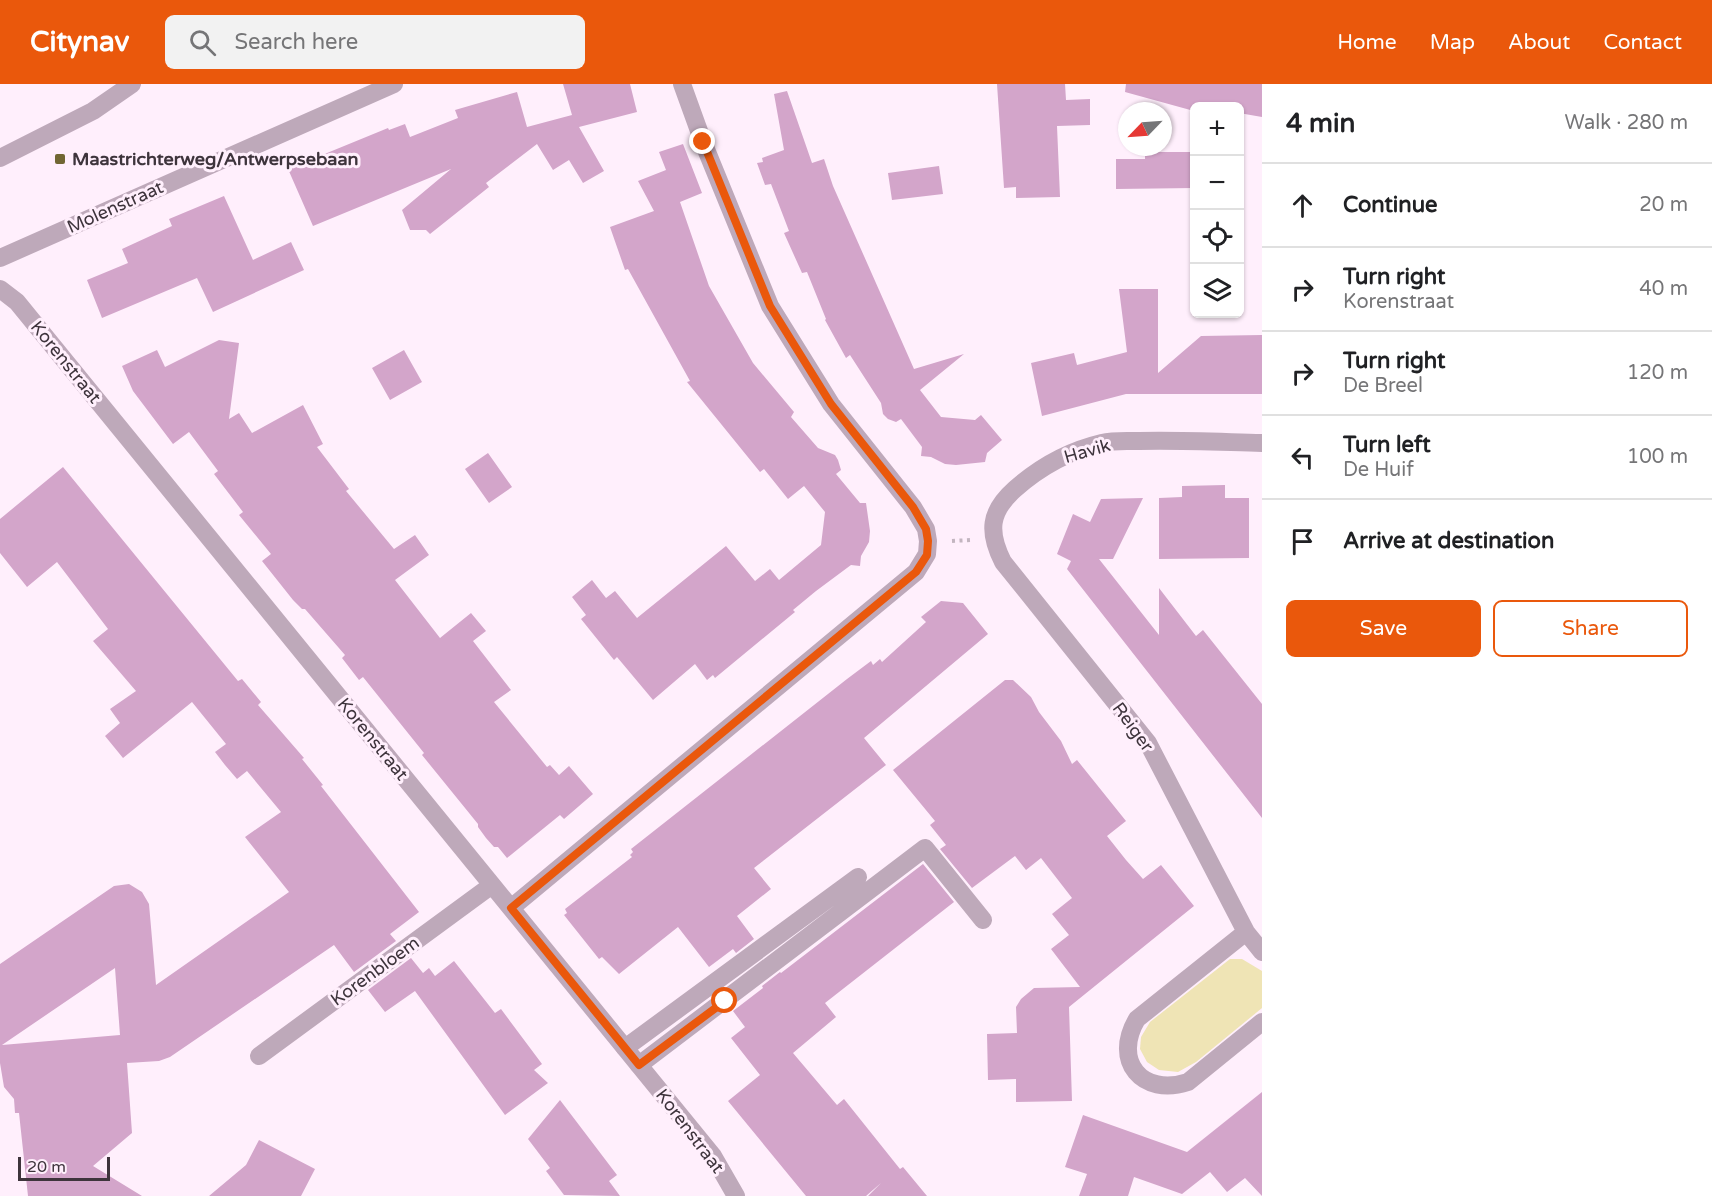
<!DOCTYPE html>
<meta charset="utf-8">
<style>
:root{--surface:#fff;--page:#f2f2f2;--text:#202124;--muted:#757577;--line:#e0e0e0;--accent:#ea580c}
body{margin:0;font-family:"Varela Round",sans-serif;background:var(--page);color:var(--text)}
.controls{position:absolute;right:18px;top:18px;display:grid;overflow:hidden;border-radius:9px;box-shadow:0 2px 4px #0004}
.controls button{width:54px;height:54px;display:grid;place-items:center;padding:0;border:0;border-bottom:2px solid var(--line);background:var(--surface);color:var(--text);font:30px sans-serif}
.compass{position:absolute;left:1118px;top:18px;width:54px;height:54px;border-radius:50%;background:var(--surface);box-shadow:0 2px 4px #0004;rotate:245deg}
.scale{position:absolute;left:18px;bottom:15px;width:92px;box-sizing:border-box;padding-left:6px;border:3px solid #3e343c;border-top:0;font-size:16px;line-height:21px;white-space:nowrap;color:#3e343c;-webkit-text-stroke:4px #ffeffc;paint-order:stroke}
.stop{position:absolute;width:18px;height:18px;margin:-14px;border:4px solid #ea580c;border-radius:50%;background:#fff}
.stop.end{background:#ea580c;border-color:#fff;box-shadow:0 2px 6px #0008}
.list{margin:0;padding:0;list-style:none}
h2{display:flex;justify-content:space-between;align-items:center;height:78px;margin:0;padding:0 24px;font-size:26px}
h2 small{font-size:20px;font-weight:400;color:var(--muted)}
.list li{display:grid;grid-template-columns:39px 1fr auto;gap:18px;align-items:center;box-sizing:border-box;height:84px;padding:0 24px;border-top:2px solid var(--line)}
.list b{display:block;font-size:22px;white-space:nowrap}
.list p{margin:0;font-size:20px;white-space:nowrap;color:var(--muted)}
.list em{font-size:20px;font-style:normal;color:var(--muted)}
.actions{display:flex;gap:12px;padding:18px 24px}
.actions a{flex:1;padding:14px 0;border:2px solid var(--accent);border-radius:9px;text-align:center;font-size:21px;color:var(--accent)}
.actions .main{background:var(--accent);color:#fff}
.icon{flex:none;width:33px;height:33px;fill:none;stroke:currentColor;stroke-width:2;stroke-linecap:round;stroke-linejoin:round}
.map{position:relative;flex:none;width:1262px;height:1112px;overflow:hidden}
header{display:flex;align-items:center;gap:36px;box-sizing:border-box;height:84px;padding:0 30px;background:var(--accent);color:#fff}
header strong{font-size:28px}
nav{display:flex;gap:33px;margin-inline-start:auto;font-size:21px}
.search{width:420px;height:54px;background:var(--page);display:flex;align-items:center;gap:15px;box-sizing:border-box;padding:0 21px;border-radius:9px;color:var(--muted);font-size:22px}
main{display:flex}
aside{flex:1;background:var(--surface)}
.map>svg:first-child{display:block}
.green{fill:#efe4b5}
.building{fill:#d3a5ca;fill-rule:evenodd}
.lines{fill:none;stroke-linecap:round;stroke-linejoin:round}
.path{stroke:#c3b5c0;stroke-width:4;stroke-dasharray:3 4.5;stroke-linecap:butt}
.lane{stroke:#bea9ba;stroke-width:18}
.street{stroke:#bea9ba;stroke-width:18}
.route{stroke:#ea580c;stroke-width:8}
.poi-dot{fill:#716633;stroke:#ffeffc;stroke-width:2}
.labels{text-anchor:middle;stroke-width:6;stroke-linejoin:round;paint-order:stroke}
.poi-label{font-size:18px;font-weight:bold;fill:#3e343c;stroke:#ffeffc;text-anchor:start}
.street-label{font-size:18px;fill:#3e343c;stroke:#ffeffc}
</style>
<header>
<strong>Citynav</strong>
<div class="search"><svg class="icon" aria-label="search" viewBox="0 0 24 24"><circle cx="10" cy="10" r="6"/><path d="M15 15l6 6"/></svg>Search here</div>
<nav><a>Home</a><a>Map</a><a>About</a><a>Contact</a></nav>
</header>
<main>
<div class="map">
<svg width="1262" height="1112" viewBox="0 0 1262 1112">
<rect width="100%" height="100%" fill="#ffeffc"/>
<!-- green -->
<path class="green" d="M1230,875H1242L1262,887V924L1196,978L1178,988L1159,986L1147,978L1140,965L1141,953L1150,938Z"/>
<!-- building -->
<path class="building" d="M563,0H630L637,28L579,43L604,87L583,99L569,76L553,86L537,60L486,99L489,103L430,150L426,146H410L402,126L451,85L313,142L288,85L388,44L389,46L405,40L410,53L458,34L455,26L517,8L527,43L572,31Z
M997,0H1065L1066,16L1090,15V41L1057,42L1060,113L1016,114V103L1004,104Z
M1126,0H1262V33L1239,29V22L1202,21L1201,22H1194V27L1125,8Z
M787,7L812,79L824,75L833,102L914,285L964,270L920,306L941,333L975,336L981,331L1002,356L987,369L985,378L956,381L945,380L931,373L921,372L922,363L901,335L896,338L888,335L883,330L881,319L850,271L846,274L825,236L826,235L807,188L802,189L784,149L789,147L771,100L765,101L757,79L763,78L762,74L784,66L774,10Z
M683,60L702,109L680,118L709,202L753,279L794,328L791,333L818,364L835,371L838,376L841,386L836,390L860,419H866L870,447L869,458L861,472L860,482L851,481L816,507L793,526L795,528L715,594L713,591L707,596L695,580L653,616L617,573L614,576L581,535L586,531L572,513L592,496L606,514L615,507L637,534L726,462L755,497L770,485L779,496L821,461L825,428L804,402L788,415L764,385L760,388L687,298L690,297L628,185L625,186L610,143L654,127L638,97L666,86L659,68Z
M1145,68H1194V104L1116,105V75H1145Z
M939,82L943,110L892,116L888,89Z
M224,112L253,176L291,158L304,186L213,228L197,194L102,234L87,196L128,179L122,165L172,142L169,135Z
M1119,205H1158V289L1201,252L1262,251V310H1126L1042,332L1031,279L1074,269L1077,281L1127,268Z
M219,256L239,259L229,335L239,329L252,349L303,321L323,360L317,363L349,405L346,407L394,465L415,451L429,471L395,496L440,554L471,529L486,547L473,557L511,606L494,618L547,683L550,681L559,691L569,682L593,710L564,735L560,731L507,774L498,763H494L486,754L478,743V740L422,671L424,669L363,593L359,596L342,574L345,571L305,525H302L293,516L262,477L271,470L239,431L243,428L214,390L218,387L189,348L173,360L133,307L122,282L157,266L165,283Z
M404,266L422,298L390,316L372,284Z
M488,369L512,403L489,419L465,385Z
M63,383L238,597L242,595L261,618L258,621L304,674L302,675L323,701L321,702L419,828L390,850L396,857L354,888L334,861L170,973L159,977L127,979L132,1049L93,1082L142,1112H28L19,1029H15L14,1015L4,1003L0,979V880L114,802L129,800L142,808L149,820L156,901L289,808L245,753L281,728L247,687L237,695L225,681L215,668L226,660L192,618L123,674L105,652L120,639L110,625L136,607L93,557L108,545L57,478L27,503L0,469V435ZM115,884L120,951L2,961Z
M1225,401V414H1249V474L1159,475V414L1182,413V402Z
M1143,414L1113,475H1099L1159,551V504L1196,552L1203,546L1262,620V734L1067,485L1071,477L1057,470L1073,430L1090,438L1101,415Z
M941,517L963,519L988,550L864,654L886,681L754,784L771,805L737,832L754,855L736,869L733,865L709,883L678,843L619,890L602,873L599,875L564,831L567,829L565,825L632,773L630,771L633,768L631,765L847,595L871,577L873,581L880,575L882,578L926,538L921,533Z
M1005,596H1013L1031,613L1039,628L1061,657L1072,680L1077,676L1126,737L1107,752L1126,776L1143,795L1161,781L1194,822L1069,923L1072,1017L1016,1018V995L988,996L987,950L1017,949L1016,923L1021,915L1034,904L1080,903L1051,865L1069,851L1052,830L1072,814L1041,774L1026,786L1015,772L972,804L940,765L946,761L930,741L935,737L893,686Z
M923,780L954,818L825,919L836,933L793,969L837,1021L844,1015L900,1085L903,1083L927,1112H868L881,1099L866,1112H806L728,1017L760,991L731,954L745,943L733,927L763,904L762,902L780,888L781,889Z
M411,874L423,889L429,884L435,892L454,877L495,929L501,925L542,980L534,986L548,999L505,1031L415,907L385,928L368,906Z
M1262,1008V1112L1245,1094L1227,1108L1210,1088L1182,1110L1134,1093L1128,1112H1079L1087,1090L1065,1083L1083,1031L1187,1068Z
M560,1016L617,1091L609,1097L620,1112L564,1111L546,1087L550,1084L528,1055Z
M259,1056L315,1085L301,1112H209L246,1081Z"/>
<g class="lines">
<!-- path -->
<path class="path" d="M952,457L971,456"/>
<!-- lane -->
<path class="lane" d="M625,964L858,793
M639,981L925,764L983,836"/>
<!-- street -->
<path class="street" d="M0,74L93,27L132,0
M0,174L394,0
M0,205L17,218L713,1072L736,1112
M1262,359C1221,358 1180,356 1139,357C1127,357 1114,356 1102,359C1068,367 1041,382 1015,405C989,428 988,448 1003,478L1148,659L1246,848L1262,868
M511,824L916,488L927,470L928,457L926,445L913,423L831,320L770,222L703,58L682,0
M1246,848L1137,935C1112,977 1142,1013 1188,998L1262,938
M259,972L492,801"/>
</g>
<g class="lines">
<!-- route -->
<path class="route" d="M703,58L770,222L831,320L913,423L926,445L928,457L927,471L916,488L511,824L639,981L725,917"/>
</g>
<!-- markers -->
<rect class="poi-dot" x="54" y="69" width="12" height="12" rx="3"/>
<g class="labels">
<!-- poi labels -->
<g class="poi-label">
<text x="72" y="81">Maastrichterweg/Antwerpsebaan</text>
</g>
<!-- street labels -->
<g class="street-label">
<text transform="translate(115 123) rotate(-24)" y="6">Molenstraat</text>
<text transform="translate(66 278) rotate(51)" y="6">Korenstraat</text>
<text transform="translate(1087 367) rotate(-16)" y="6">Havik</text>
<text transform="translate(1133 643) rotate(54)" y="6">Reiger</text>
<text transform="translate(373 655) rotate(51)" y="6">Korenstraat</text>
<text transform="translate(375 887) rotate(-36)" y="6">Korenbloem</text>
<text transform="translate(690 1047) rotate(53)" y="6">Korenstraat</text>
</g>
</g>
</svg>
<div class="controls">
<button>+</button>
<button>−</button>
<button><svg class="icon" aria-label="locate" viewBox="0 0 24 24"><circle cx="12" cy="12" r="6"/><path d="M12 2v4M12 18v4M2 12h4M18 12h4"/></svg></button>
<button><svg class="icon" aria-label="layers" viewBox="0 0 24 24"><path d="M12 4l9 5-9 5-9-5zM3 14l9 5 9-5"/></svg></button>
</div>
<svg class="compass" viewBox="-18 -18 36 36"><path d="M0-13l5 13h-10z" fill="#e53935"/><path d="M0 13l5-13h-10z" fill="#757577"/></svg>
<div class="scale">20 m</div>
<div class="stop" style="left:725px;top:917px"></div>
<div class="stop end" style="left:703px;top:58px"></div>
</div>
<aside>
<h2>4 min<small>Walk · 280 m</small></h2>
<ul class="list">
<li><svg class="icon" aria-label="ahead" viewBox="0 0 24 24"><path d="M12 20V5M6 11l6-6 6 6"/></svg><div><b>Continue</b></div><em>20 m</em></li>
<li><svg class="icon" aria-label="right" viewBox="0 0 24 24"><path d="M7 20v-9h11M14 6l5 5-5 5"/></svg><div><b>Turn right</b><p>Korenstraat</p></div><em>40 m</em></li>
<li><svg class="icon" aria-label="right" viewBox="0 0 24 24"><path d="M7 20v-9h11M14 6l5 5-5 5"/></svg><div><b>Turn right</b><p>De Breel</p></div><em>120 m</em></li>
<li><svg class="icon" aria-label="left" viewBox="0 0 24 24"><path d="M17 20v-9H6M10 6l-5 5 5 5"/></svg><div><b>Turn left</b><p>De Huif</p></div><em>100 m</em></li>
<li><svg class="icon" aria-label="arrive" viewBox="0 0 24 24"><path d="M6 21V4h12l-3 4 3 4H6"/></svg><div><b>Arrive at destination</b></div></li>
</ul>
<div class="actions"><a class="main">Save</a><a>Share</a></div>
</aside>
</main>
